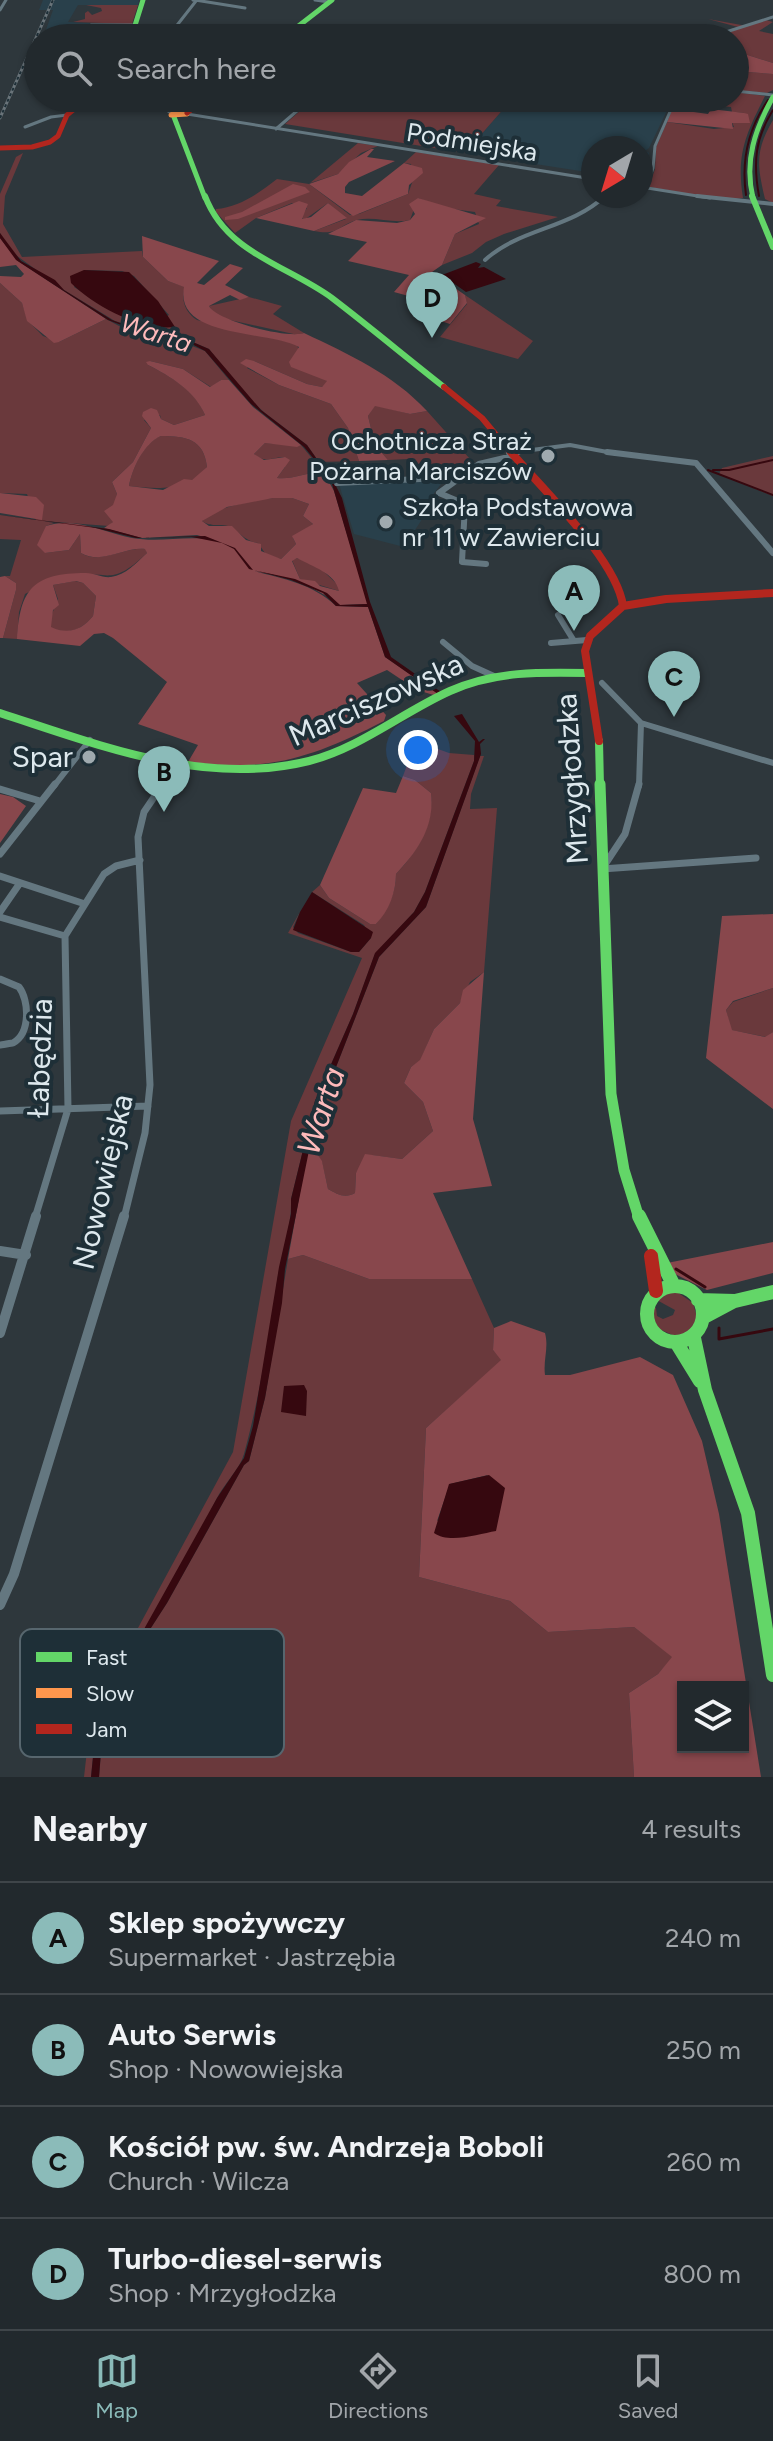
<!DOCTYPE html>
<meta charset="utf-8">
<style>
:root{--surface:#22292d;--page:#2a3135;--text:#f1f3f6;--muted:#a2a6aa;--line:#3f4549;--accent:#8bbbb9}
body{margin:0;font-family:Figtree,sans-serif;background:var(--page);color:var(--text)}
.controls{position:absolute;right:24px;bottom:24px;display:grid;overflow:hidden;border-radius:0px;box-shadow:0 2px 6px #0004}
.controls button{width:72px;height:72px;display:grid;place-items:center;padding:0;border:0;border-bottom:2px solid var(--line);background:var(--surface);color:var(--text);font:40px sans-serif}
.compass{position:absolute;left:581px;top:136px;width:72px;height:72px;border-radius:50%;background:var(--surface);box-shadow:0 2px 6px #0004;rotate:218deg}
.you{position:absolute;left:418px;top:750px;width:28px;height:28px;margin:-20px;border:6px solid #fff;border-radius:50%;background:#1a73e8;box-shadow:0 0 0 12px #1a73e833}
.badge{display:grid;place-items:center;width:52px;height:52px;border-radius:50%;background:var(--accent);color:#111;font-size:26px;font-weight:700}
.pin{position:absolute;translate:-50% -66px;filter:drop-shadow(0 2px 4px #0008)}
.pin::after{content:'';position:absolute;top:42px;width:28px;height:24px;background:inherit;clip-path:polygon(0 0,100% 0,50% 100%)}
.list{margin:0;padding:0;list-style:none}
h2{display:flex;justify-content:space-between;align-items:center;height:104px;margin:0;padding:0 32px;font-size:34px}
h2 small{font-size:26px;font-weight:400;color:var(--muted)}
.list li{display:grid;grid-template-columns:52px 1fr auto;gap:24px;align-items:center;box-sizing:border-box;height:112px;padding:0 32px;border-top:2px solid var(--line)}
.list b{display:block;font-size:30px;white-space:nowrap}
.list p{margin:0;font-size:26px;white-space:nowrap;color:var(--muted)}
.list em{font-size:26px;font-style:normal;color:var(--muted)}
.icon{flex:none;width:44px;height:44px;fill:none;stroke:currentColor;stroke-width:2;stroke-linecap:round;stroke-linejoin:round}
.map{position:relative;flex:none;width:773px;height:1777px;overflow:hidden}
.search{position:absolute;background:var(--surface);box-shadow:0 2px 6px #0004;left:24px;right:24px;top:24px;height:88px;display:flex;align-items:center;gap:20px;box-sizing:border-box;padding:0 28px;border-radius:44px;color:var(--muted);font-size:30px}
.sheet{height:552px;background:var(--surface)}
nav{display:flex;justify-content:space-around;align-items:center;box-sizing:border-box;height:112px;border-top:2px solid var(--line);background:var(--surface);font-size:22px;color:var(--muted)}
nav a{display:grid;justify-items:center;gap:4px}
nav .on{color:var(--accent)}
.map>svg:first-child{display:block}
.built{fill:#29404b}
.green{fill:#6a393c;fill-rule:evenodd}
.forest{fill:#88474c;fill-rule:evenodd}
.water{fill:#36080f}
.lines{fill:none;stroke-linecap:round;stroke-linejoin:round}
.stream-far1{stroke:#36080f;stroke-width:2}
.stream{stroke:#36080f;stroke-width:3}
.street-far4{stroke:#647780;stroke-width:3}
.street-far3{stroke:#647780;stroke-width:4}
.street-far2{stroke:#647780;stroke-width:6}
.street-far1{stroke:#647780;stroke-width:7}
.street{stroke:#647780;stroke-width:10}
.fast-far4{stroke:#63d668;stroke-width:5}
.fast-far3{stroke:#63d668;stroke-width:6}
.fast-far2{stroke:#63d668;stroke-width:8}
.fast-far1{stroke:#63d668;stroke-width:11}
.fast{stroke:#63d668;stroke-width:14}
.slow{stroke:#ff974d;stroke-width:5}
.jam-far3{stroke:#b3261e;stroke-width:5}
.jam-far2{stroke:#b3261e;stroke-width:6}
.jam-far1{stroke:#b3261e;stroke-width:8}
.jam{stroke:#b3261e;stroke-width:14}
.rail-casing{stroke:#6a747a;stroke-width:3}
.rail{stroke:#1e2f37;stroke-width:2;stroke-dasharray:3;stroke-linecap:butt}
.poi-dot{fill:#a0aaaf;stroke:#1e2f37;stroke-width:3}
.labels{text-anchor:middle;stroke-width:8;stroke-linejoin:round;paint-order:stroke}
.far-street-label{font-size:26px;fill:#dde8ed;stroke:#1e2f37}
.far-water-label{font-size:26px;font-style:italic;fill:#febabb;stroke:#1e2f37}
.far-poi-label{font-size:26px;fill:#dde8ed;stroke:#1e2f37;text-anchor:end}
.street-label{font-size:30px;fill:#dde8ed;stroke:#1e2f37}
.poi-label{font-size:30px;fill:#dde8ed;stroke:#1e2f37;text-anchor:end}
.water-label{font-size:32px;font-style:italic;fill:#febabb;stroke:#1e2f37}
.key{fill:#1e2f37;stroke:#57666e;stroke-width:2}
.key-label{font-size:22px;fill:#dde8ed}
</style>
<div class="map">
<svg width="773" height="1777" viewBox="0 0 773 1777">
<rect width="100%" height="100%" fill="#2e373c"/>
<!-- built -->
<path class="built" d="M43,0H139L138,5H78L68,22L90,23L86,32H64L62,38H43L53,10H39Z
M513,98H673L649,148L645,151L649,153L644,184H641V148H593V173L465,153Z
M444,480L423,508L428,510L404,547L354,534L339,484Z"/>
<!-- green -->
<path class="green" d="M86,5H138L132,24L73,22L85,19V13L88,11L92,15L102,11L101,8Z
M708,19L747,26L766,20L773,22L759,31L773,34V63L735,51V38H709L713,35L703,38L738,27Z
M735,71L773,74V90L767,93L735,90Z
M735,92L765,96C746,134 736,154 743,198L726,200L649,187L655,169L656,147L667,122L714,129L734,127L732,122H748L744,113L732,112L731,107L676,101L678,98H735Z
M315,98H513L465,153L285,124Z
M773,120V203L765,199C757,165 755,151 773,120Z
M358,143L378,146L361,153L338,174L310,183Z
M416,152L499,165L474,194L501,200L496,206L558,217L504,234L486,242L472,253L442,265L455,234L479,224L475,212L445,208L418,198L410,220C393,224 374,216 357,220C338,225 339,236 314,231L346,219L328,203L304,220L301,217L307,208L292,203L256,218L235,233L216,212V209C240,207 259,193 277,179L309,184L350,215L359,214L408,194L413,180L411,164L404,163Z
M23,153L5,196L3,224L22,257L142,251L143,257L168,281L185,287C180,300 186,313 197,320L297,344L299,352L328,382L322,387L307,384L254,361L247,368L279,385L331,404L348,428L359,461L319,462L307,445L265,413L242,392L209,349L188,340L179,341L205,351L229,380H221L211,387L183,369L150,361L148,365C170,376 196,391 205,415L174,425L161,419L160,415L144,420L151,428L133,462L112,482L117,494L113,522L109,526L43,521L54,523L46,526L45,553L69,550L80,534L81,553C100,565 123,547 146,549L147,553C108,590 109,568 66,576C52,578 38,588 25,594L19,612L17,639L3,638L16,590V583L5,576H10L21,540L0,539V515L36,520L27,494L0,493V283L22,303L28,321L43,336L59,342L106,319L119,326L178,340L115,321L64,290L13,253L0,233V194L16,157ZM84,270L122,271L134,276L169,315L150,325L109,309L74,287Z
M465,295L533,341L518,359L440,337L467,304Z
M249,297L282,306L273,314L304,333L298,335L225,319L215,315L209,306Z
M375,405L410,414L427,411L470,459L455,474L417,475L409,459L388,460L375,445L368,416Z
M161,436C186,436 204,439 207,467C188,492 157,489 129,486C132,469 144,442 161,436Z
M265,443L301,445L324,473C307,471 294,480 277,478L285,467V457C272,457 265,464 254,454Z
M773,456V496L719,474L722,468Z
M273,498H292L309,504L303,516L313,524L293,538L296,544L281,559L267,556L258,543C244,541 239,531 228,526C218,523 212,528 202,521C214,507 254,500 273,498Z
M297,558L319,567L341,588L339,591L300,579L292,560Z
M75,581L83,583L96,596L93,616C82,630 68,635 51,628L50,619L58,599L53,585Z
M416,741L449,753L474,755V761L425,892L414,912L375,954L353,1014L315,1101L291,1199C292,1228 281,1254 277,1282C269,1339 259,1399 244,1454C240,1469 223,1485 216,1500C183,1569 140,1633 104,1701L97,1717L91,1777H84L91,1715L233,1452L291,1121L362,958L288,933L300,912L293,927L298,933L351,952H359L371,938L364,925L312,892L320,885L329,898L370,924H376C388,909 396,893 396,874C417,852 434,826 431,793L415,780L403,776Z
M480,756H484L471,794L470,809L497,808L484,972L470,982L460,1003L434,1029L420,1061L411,1067L404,1083L423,1102L433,1131L402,1159L371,1155L356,1173L355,1193C345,1199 337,1194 328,1189L322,1162L309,1142L315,1121L379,957L426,907Z
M773,988V1032L766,1037L731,1030L726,1010L733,1002Z
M303,1255L369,1279H472L494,1328L493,1350L502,1360L426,1428L419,1577L510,1601L548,1632L634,1627L673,1657L658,1674L629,1693L634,1777H99L104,1714L136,1651L167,1603L244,1465L249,1461L265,1398L288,1259Z
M677,1292L693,1303L698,1321L688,1334L677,1337L659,1329L653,1318L652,1306L656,1308L657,1316L663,1319L673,1315L675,1310L655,1299L665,1293Z"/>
<!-- forest -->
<path class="forest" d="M735,51L773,63V74L735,71Z
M672,109L708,114L711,109L744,113L748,114L750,123H732L733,129L667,122Z
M371,149H374L367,157L395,161L349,182L345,187V193L362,196L404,163L422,168L423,173L409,185L408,194L353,216L309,184L338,174L349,162Z
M293,184L305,187L310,192L238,219L225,220V217L242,212Z
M418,198L486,218L455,234L442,265L432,272L465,295L467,303L450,324L413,312L423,300L394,292L409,275L348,261L367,242L328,234L356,220L397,223L410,220L415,214L409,204Z
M299,201L308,204L302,219L311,217L328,203L347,218L314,231L256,218Z
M142,236L219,261L197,283L204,285L230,264L243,268L225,285L249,297L240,300L230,295L209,306C217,321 288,339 304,333C348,354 393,374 427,411L410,414L375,406L368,416L375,445L388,460L359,461L348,428L331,404L279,385L240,363L246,359L254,361L307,384L322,387L327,381L291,367L289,362L299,347C268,330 174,339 184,287L168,281L143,257Z
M0,238L18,261L106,319L59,342L54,343L27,321L22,303L0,283V276L21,277L24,274L16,265L0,267Z
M150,361L183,369L210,387L221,380H229L253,407L301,445L297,447L265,443L254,454L264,460L285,457L290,460L277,478C294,480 307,471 324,473L334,491L368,604L340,605C310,584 289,577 254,571C284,579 313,584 336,606L368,607L385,657L437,693V696L417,690L387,670L357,683L386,715L384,721C314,757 268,773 188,762L198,745L138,724L167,682L113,638L104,633L94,634L80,646L17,639C20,589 33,573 86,573C94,573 102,578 111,577C126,575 136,563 147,553L145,549C123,547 102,565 81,553L80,534L69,550L45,553L37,545L46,526C73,516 106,533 132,538C160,543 186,535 214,540L197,535L142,538L104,528L113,522L104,511L113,505L117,494L112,482L133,462L151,428L142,416L143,412L151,408L157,410L161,419L174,425L205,415C195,391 170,376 148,365L146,362ZM161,436C186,436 204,439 207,467L192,480L184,479L163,490L129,486C132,469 144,443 161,436ZM273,498H292L309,504L303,516L313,524L292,536L296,544L281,559L261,551V544L246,540L232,526H209L202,521L227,507ZM297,558C313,567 335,573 339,591L320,586L315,581L300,579L292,561ZM76,581L83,583L96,596L93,616C82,630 68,635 51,627L53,610L59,605L53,585Z
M0,493L36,497L44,505L42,520L0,513Z
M5,576L16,583V590L3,638H0V577Z
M403,776L415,780L431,793C435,826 418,851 396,874C396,892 389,911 376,924H370L329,898L320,885L363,788L396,793Z
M0,794L13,797L26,806L0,843Z
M773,914V988L733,1001L726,1010L732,1030L765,1037L773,1032V1109L706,1058L722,916Z
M484,972L473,1119L492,1186L433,1193L472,1279H369L303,1255L288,1259L309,1142L322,1161L328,1189C337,1194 345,1199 355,1193L356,1173L365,1154L402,1159L433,1131L423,1102L404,1083L411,1067L420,1060L434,1029L460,1003L463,990Z
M773,1242V1273L707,1290L673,1273L667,1263Z
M511,1321L545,1333C549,1348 543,1360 545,1375H570L640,1357L673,1375L702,1441L719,1514L761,1777H634L629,1693L658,1674L672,1657L634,1627L548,1632L510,1601L419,1577L426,1428L501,1360L493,1350L494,1328ZM488,1475L437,1521L450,1484ZM683,1687H743V1747H683Z"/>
<!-- water -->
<path class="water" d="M0,233L21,261L55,280L64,290L112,320L134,328L188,340L209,349L261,410L307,445L333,482L304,447L251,404L205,351L188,342L137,331L108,320L16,260L0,238Z
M476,262L481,264L478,268L484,267L506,279L466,292L442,275Z
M84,270L129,272L158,301L175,327C141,331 94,306 71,283L70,276Z
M332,484H335L342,498L370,602L391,657L441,692L438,694L385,657L368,607L336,606L323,593L291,580L249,569L234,549L222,543L192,537L136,538L96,528L0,515L109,529L142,538L205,536L235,548L253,570L295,579L327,593L340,605L367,604Z
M462,714L479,742L483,739H485L480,744L481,754L426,907L379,957L315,1121L285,1269L282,1303L265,1398L249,1461L244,1465L167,1603L136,1651L104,1714L99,1777H91L97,1717L104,1701L217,1498L244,1458L253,1426L279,1267L291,1214V1199L315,1101L353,1014L375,953L414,912L425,892L474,761L475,741L454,716Z
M312,892L373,932L371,938L359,952H351L293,930L300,912Z
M304,1385L307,1391L306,1416L281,1412L284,1386Z
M489,1475L505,1488L496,1531C479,1534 449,1544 434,1533L449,1484Z"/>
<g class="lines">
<!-- stream-far1 -->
<path class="stream-far1" d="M746,195C741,160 748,129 768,100
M759,196C753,163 755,138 773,110
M708,470L773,495
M713,470H729L773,460"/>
<!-- stream -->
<path class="stream" d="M676,1269L705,1287
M719,1328V1339L773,1329"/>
<!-- street-far4 -->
<path class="street-far4" d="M195,0L245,8
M315,0L329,2
M0,10L6,0
M84,38L91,25H135
M115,38L121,25
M167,38L196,1L193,0
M380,38L384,35
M707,38L773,17
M735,91L773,95
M149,98L171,113
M187,114L593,179
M25,127L51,117L67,115
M276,129L312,98
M641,187L710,198
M646,188L653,168L655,146L676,98"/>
<!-- street-far3 -->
<path class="street-far3" d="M697,196L773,204
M485,260C520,228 570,229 605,196
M509,453L570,445L618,454"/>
<!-- street-far2 -->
<path class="street-far2" d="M607,452L696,463L773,553
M509,453L518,452
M337,483L461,477
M439,493L465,504L462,562L486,564
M439,493L479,464L512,456
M558,615L574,641
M443,642L472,666L494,676
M551,643L587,640
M602,683L641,723L773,763
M54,786L90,740
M162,786L176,765
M639,786L641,723"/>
<!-- street-far1 -->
<path class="street-far1" d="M639,784L625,834L602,869L756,858
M0,789L40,801
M0,854L55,784
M0,876L85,904
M0,912L20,883
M0,917L65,936
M0,979L19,987C29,1000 31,1033 13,1043C12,1043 1,1045 0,1045
M0,1111L148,1106
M35,1218L68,1109L65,936L104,874L116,866L140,860
M124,1218L145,1133L150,1085L138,837L144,812L163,784"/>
<!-- street -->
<path class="street" d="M0,1251L26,1255
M0,1333L36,1216
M0,1605L14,1574L124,1216"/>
<!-- fast-far4 -->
<path class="fast-far4" d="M131,38L143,0
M283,38L332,0
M174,117L205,198
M753,198C744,161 755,129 773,97"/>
<!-- fast-far3 -->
<path class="fast-far3" d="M205,196C227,254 287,265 332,298C370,327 407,358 444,387
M752,196L773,247"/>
<!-- fast-far2 -->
<path class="fast-far2" d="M0,713C99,745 204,787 309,761C360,748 403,712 450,691C494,671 541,672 588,673
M599,741L600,786"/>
<!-- fast-far1 -->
<path class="fast-far1" d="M600,784L611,1094L624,1170L639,1218"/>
<!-- fast -->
<path class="fast" d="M639,1216L674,1286
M647 1314a28 28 0 1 1 56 0a28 28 0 1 1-56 0Z
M698,1300L735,1301L773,1292
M704,1317L734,1301
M694,1338L705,1390L748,1513L773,1675
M676,1342L700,1381"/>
<!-- slow -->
<path class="slow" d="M178,111L187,114L171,115Z"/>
<!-- jam-far3 -->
<path class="jam-far3" d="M187,113L206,98
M0,148L32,147L50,142L58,136L67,115L88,98"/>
<!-- jam-far2 -->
<path class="jam-far2" d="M444,387L482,418L512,454"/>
<!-- jam-far1 -->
<path class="jam-far1" d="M511,452C542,489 617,560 623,606L590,636L585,651L599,741
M623,606L666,599L773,593"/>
<!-- jam -->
<path class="jam" d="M651,1256L656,1291"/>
<!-- rail casing -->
<g class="rail-casing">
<path id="rail" d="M0,118L53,0"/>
</g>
<!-- rail -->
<use href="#rail" class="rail"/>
</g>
<!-- markers -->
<g class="poi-dot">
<circle cx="548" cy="456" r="8"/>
<circle cx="386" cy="522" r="8"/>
<circle cx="89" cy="757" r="8"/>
</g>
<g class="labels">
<!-- far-street labels -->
<g class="far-street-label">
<text transform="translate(472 142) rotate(9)" y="9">Podmiejska</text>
</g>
<!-- far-water labels -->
<g class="far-water-label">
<text transform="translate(156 333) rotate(18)" y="9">Warta</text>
</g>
<!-- far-poi labels -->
<g class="far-poi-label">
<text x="532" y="450">Ochotnicza Straż<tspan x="532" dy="30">Pożarna Marciszów</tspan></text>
<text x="402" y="516" text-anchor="start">Szkoła Podstawowa<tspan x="402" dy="30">nr 11 w Zawierciu</tspan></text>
</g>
<!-- street labels -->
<g class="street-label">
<text transform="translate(376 700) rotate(-24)" y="10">Marciszowska</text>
<text transform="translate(572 779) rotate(-94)" y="10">Mrzygłodzka</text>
<text transform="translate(40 1058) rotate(-88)" y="10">Łabędzia</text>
<text transform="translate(103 1182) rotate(-77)" y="10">Nowowiejska</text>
</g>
<!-- poi labels -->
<g class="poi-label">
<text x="73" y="767">Spar</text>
</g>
<!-- water labels -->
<g class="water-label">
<text transform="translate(321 1111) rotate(-72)" y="11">Warta</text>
</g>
</g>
<!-- legend -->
<rect x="20" y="1629" width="264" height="128" rx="12" class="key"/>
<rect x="36" y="1652" width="36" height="10" fill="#63d668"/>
<rect x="36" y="1688" width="36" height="10" fill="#ff974d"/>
<rect x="36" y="1724" width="36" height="10" fill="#b3261e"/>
<g class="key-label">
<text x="86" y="1665">Fast</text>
<text x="86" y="1701">Slow</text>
<text x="86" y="1737">Jam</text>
</g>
</svg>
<div class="controls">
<button><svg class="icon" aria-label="layers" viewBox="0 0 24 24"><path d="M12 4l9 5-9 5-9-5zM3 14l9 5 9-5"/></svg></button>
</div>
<svg class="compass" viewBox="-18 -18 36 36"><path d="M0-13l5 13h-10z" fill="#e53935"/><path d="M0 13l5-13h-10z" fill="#a2a6aa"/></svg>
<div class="you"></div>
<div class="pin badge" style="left:574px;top:631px">A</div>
<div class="pin badge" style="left:164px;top:812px">B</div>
<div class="pin badge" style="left:674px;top:717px">C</div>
<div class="pin badge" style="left:432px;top:338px">D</div>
<div class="search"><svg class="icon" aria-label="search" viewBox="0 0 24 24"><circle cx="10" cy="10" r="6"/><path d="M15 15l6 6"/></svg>Search here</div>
</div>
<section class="sheet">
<h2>Nearby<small>4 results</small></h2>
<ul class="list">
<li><span class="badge">A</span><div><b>Sklep spożywczy</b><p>Supermarket · Jastrzębia</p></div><em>240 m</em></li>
<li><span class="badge">B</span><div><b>Auto Serwis</b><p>Shop · Nowowiejska</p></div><em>250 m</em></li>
<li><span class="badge">C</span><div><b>Kościół pw. św. Andrzeja Boboli</b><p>Church · Wilcza</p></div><em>260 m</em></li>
<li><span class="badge">D</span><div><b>Turbo-diesel-serwis</b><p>Shop · Mrzygłodzka</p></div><em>800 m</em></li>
</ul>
</section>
<nav>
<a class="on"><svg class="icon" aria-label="map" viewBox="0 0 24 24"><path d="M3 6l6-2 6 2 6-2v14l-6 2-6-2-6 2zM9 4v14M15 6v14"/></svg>Map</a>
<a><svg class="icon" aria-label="directions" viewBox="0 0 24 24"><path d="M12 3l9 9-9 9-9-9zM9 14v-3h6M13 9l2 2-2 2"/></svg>Directions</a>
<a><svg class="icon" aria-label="saved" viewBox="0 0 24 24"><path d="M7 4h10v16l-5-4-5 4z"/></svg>Saved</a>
</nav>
